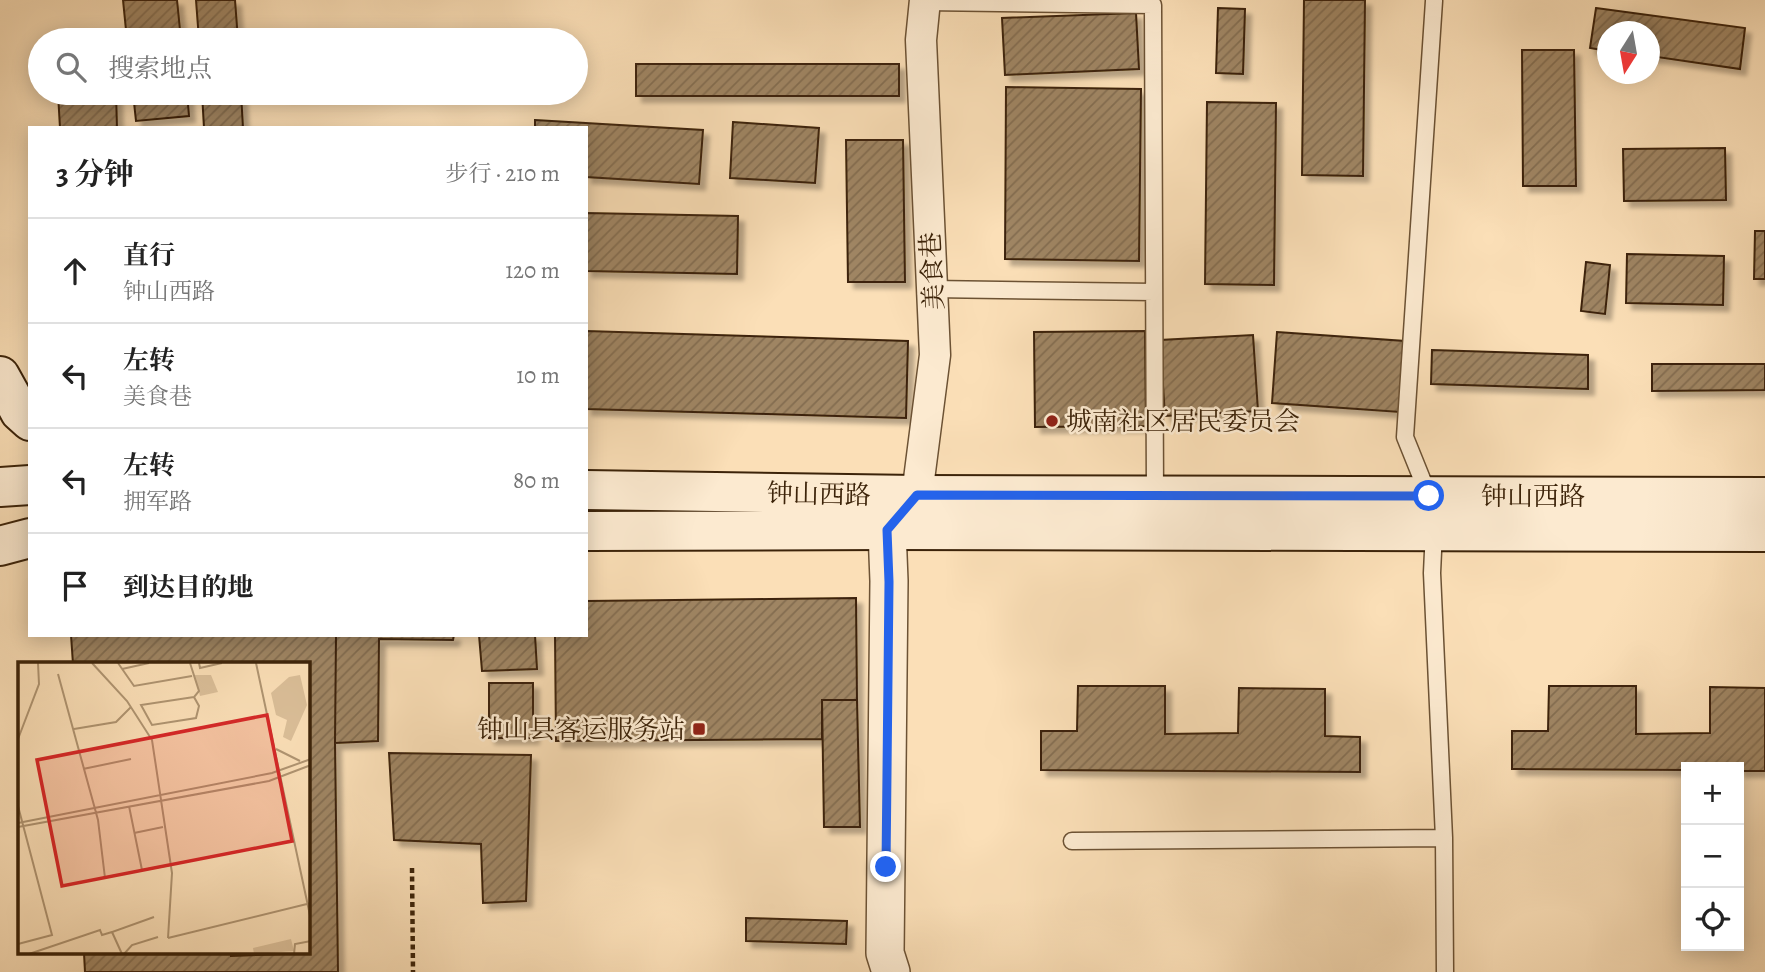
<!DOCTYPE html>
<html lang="zh">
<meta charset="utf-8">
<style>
:root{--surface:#fff;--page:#f6f6f6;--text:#222;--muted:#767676;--line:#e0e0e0}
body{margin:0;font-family:Alegreya,"Noto Serif SC",serif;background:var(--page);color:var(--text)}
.controls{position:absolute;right:21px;bottom:21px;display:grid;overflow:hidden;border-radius:0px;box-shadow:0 4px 18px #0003}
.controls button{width:63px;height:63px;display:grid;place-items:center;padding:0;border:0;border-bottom:2px solid var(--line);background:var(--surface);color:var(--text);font:35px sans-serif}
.compass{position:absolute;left:1597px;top:21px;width:63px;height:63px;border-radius:50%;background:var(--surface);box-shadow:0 4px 18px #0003;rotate:191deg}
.stop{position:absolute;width:21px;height:21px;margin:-16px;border:5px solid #2563eb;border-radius:50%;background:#fff}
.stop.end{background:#2563eb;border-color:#fff;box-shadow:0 2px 7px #0008}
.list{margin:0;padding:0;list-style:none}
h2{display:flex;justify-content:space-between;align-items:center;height:91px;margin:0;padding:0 28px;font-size:30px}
h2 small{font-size:23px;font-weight:400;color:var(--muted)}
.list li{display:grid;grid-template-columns:46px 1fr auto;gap:21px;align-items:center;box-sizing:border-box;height:105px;padding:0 28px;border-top:2px solid var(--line)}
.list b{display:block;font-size:26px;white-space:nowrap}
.list p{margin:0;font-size:23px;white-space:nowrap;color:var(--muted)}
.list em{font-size:23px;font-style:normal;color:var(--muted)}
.icon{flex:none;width:38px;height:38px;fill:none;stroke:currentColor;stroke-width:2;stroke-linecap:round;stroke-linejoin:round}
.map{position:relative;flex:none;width:1765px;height:972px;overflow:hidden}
.search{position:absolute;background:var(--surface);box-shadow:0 4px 18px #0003;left:28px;top:28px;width:560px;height:77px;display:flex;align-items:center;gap:18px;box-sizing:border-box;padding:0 24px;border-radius:38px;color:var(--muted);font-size:26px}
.panel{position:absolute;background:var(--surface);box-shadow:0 4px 18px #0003;left:28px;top:126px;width:560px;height:511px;border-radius:0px}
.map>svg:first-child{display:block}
.building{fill:url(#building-hatch);stroke:#3c2309;stroke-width:2;filter:url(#shadow)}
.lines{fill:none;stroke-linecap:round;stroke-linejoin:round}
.service-casing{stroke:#6c5234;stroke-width:19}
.minor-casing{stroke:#6c5234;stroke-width:33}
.tertiary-casing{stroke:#6c5234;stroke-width:40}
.secondary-casing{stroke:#3c2309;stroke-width:42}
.path{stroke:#3c2309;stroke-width:4.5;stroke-dasharray:5 3.5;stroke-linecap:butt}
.service{stroke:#fcead0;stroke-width:16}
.minor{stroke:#fcead0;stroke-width:30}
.tertiary{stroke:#fcead0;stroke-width:37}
.secondary{stroke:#fcead0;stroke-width:38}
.route{stroke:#2563eb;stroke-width:9}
.poi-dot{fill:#8f2418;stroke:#fcead0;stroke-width:2.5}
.labels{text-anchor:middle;stroke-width:5;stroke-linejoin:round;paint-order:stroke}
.street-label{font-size:26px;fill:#3c2309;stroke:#fcead0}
.poi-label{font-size:26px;fill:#3c2309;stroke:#fcead0;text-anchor:start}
.inset-road{fill:none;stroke:#af9471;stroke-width:2}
.view{fill:#d62828;fill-opacity:0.15;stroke:#d62828;stroke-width:3.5}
.inset-edge{fill:none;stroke:#3c2309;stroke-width:3.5}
</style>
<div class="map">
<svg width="1765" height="972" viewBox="0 0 1765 972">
<defs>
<pattern id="building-hatch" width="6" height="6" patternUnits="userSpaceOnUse" patternTransform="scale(1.75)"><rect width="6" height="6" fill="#9f8563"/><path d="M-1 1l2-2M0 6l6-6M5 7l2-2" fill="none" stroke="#836c50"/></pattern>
<filter id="shadow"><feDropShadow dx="6" dy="6" stdDeviation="2" flood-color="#0004"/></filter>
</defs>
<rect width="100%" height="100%" fill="#fbdfb7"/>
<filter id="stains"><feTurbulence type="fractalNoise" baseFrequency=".00286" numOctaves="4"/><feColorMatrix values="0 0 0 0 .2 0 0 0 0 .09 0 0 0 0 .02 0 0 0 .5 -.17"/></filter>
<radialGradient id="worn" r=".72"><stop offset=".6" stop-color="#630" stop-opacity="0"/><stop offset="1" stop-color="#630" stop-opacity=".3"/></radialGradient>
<!-- building -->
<path class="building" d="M123,0H177L181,40H127Z
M196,0H235L238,40H199Z
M1304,0H1365L1363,176L1302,175Z
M1218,8L1245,9L1243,74L1216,73Z
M1596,8L1745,28L1740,69L1650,56V32H1608V51L1590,48Z
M1136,13L1139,69L1005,75L1002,18Z
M1522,50H1574L1576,186H1523Z
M636,64H899V96H636Z
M1006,87L1141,89L1139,261L1005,259Z
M58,93H116L117,128H60Z
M133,93H187L189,116L136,121Z
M202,93H241L243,128H204Z
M284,93H398L284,95Z
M1207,102L1276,103L1274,285L1205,284Z
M535,120L703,130L699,184L586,177V128H535Z
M733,122L819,128L815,183L730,178Z
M846,140H903L905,282H848Z
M1725,148L1726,200L1624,201L1623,149Z
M586,213L738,216L737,274L586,271Z
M1755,231H1765V279H1754Z
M1627,254L1724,256L1723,305L1626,303Z
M1586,262L1610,265L1605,314L1581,311Z
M586,331L908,341L906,418L586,409Z
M1145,331L1146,426L1035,427L1034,332Z
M1277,332L1405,341L1400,412L1272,403Z
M1253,335L1258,411L1165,416L1160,340Z
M1432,350L1588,355V389L1431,384Z
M1652,364H1765V390L1652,391Z
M856,598L857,700H822V739L556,741L555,635H586V601Z
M71,635H336L335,743L338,972H85L84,953H231V956L308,953V664H73Z
M336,635H454L453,640L379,639L378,741L335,743Z
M479,635H535L537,669L482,671Z
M489,683H533V738H489Z
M1078,686H1165V734L1238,733L1239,688L1325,689V736L1360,737V772L1041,770V731H1077Z
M1549,686H1636V734L1710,733V687L1765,688V771H1739V767H1686V770L1512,769V731H1548Z
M822,700H857L860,827H824Z
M389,753L531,755L526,901L483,903L481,844L394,840Z
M746,918L847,921L846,944L746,941Z
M231,953H290L231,956Z"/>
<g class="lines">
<!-- service casing -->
<g class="service-casing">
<path id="service" d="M925,2L1153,5L1155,495
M932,289L1154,292
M1428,494L1405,437L1434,1
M1434,530L1432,573L1444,838L1445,972
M1072,841L1444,838"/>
</g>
<!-- minor casing -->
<g class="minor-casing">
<path id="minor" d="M903,511L917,495L935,355L921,40L925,0"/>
</g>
<!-- tertiary casing -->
<g class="tertiary-casing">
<path id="tertiary" d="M887,530L889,581L885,953L891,972"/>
</g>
<!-- secondary casing -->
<g class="secondary-casing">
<path id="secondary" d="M0,376L20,412L30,421
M0,487L30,485
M586,490L917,495L1765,497
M586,531L887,530L1765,532
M0,546L30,538"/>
</g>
<!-- path -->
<path class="path" d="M412,868L413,972"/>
<!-- service -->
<use href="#service" class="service"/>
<!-- minor -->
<use href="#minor" class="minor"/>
<!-- tertiary -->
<use href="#tertiary" class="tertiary"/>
<!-- secondary -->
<use href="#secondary" class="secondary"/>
</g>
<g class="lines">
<!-- route -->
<path class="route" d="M886,867L889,582L887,530L917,495L1429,496"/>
</g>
<!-- markers -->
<g class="poi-dot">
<circle cx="1052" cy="421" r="7"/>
<rect x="692" y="722" width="14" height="14" rx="3.5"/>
</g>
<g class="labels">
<!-- street labels -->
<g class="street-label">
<text transform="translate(932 271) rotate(-93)" y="9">美食巷</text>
<text transform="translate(819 494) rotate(1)" y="9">钟山西路</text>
<text x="1533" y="505">钟山西路</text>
</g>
<!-- poi labels -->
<g class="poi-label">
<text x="1066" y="430">城南社区居民委员会</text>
<text x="685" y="738" text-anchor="end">钟山县客运服务站</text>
</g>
</g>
<!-- overview -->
<g transform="translate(18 662)">
<rect width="292" height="292" fill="#fbdfb7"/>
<path d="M176,13H193L200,30L182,34ZM282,13L289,43L273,79L265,75L269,58L258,53L253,31L271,15Z" fill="#dbbf99"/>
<path d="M273,277L276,289L236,292L235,286Z" fill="#dbbf99"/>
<path class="inset-road" d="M74,1L109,39L134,78L154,211L150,276M100,1L116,24L174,14M172,1L181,29L176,35L181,44L178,56L134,63L123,43L176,35M181,1L182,6L204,1M238,1L293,258M104,7L131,1M40,12L80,158L87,216M56,67L98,60L113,45M0,77L21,22L20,1M258,87L282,99M65,107L113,97M0,144L34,273L0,282M111,144L124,208L153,203M0,161L254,111L293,97M0,165L251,119L293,103M116,171L145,165M150,276L293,241M11,292L82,268L84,273L94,270M104,292L94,270L136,255M106,292L114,283L140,275M276,292L277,282L293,279"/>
<path class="view" d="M249,53L274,179L44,224L19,98Z"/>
<rect width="292" height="292" class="inset-edge"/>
</g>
<rect width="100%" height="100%" filter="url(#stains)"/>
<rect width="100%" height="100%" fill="url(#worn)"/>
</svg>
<div class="controls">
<button>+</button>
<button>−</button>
<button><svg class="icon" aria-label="locate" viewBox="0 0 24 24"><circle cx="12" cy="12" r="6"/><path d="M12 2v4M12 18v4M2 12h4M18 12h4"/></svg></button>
</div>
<svg class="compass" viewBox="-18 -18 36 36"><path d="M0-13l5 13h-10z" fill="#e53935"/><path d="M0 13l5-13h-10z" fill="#767676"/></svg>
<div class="stop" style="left:1429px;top:496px"></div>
<div class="stop end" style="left:886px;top:867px"></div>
<div class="search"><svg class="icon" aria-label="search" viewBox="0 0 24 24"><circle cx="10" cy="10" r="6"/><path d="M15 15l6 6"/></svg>搜索地点</div>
<section class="panel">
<h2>3 分钟<small>步行 · 210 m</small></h2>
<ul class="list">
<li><svg class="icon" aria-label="ahead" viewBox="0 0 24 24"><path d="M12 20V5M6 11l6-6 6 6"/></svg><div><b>直行</b><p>钟山西路</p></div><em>120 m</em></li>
<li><svg class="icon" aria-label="left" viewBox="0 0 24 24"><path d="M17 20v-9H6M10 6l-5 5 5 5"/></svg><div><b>左转</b><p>美食巷</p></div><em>10 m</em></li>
<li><svg class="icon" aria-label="left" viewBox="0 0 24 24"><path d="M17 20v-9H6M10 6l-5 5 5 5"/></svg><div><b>左转</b><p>拥军路</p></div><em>80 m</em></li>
<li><svg class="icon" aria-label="arrive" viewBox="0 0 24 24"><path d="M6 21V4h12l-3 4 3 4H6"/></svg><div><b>到达目的地</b></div></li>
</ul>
</section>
</div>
